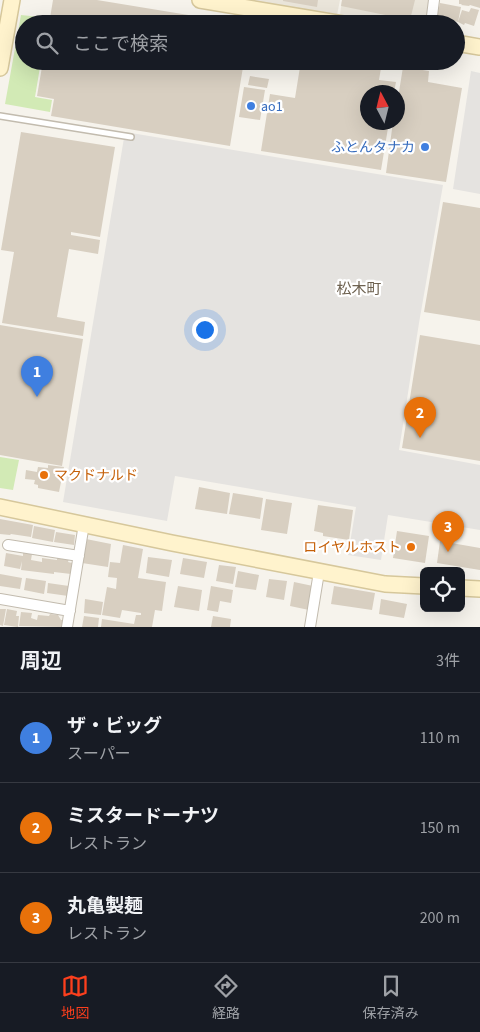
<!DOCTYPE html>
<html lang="ja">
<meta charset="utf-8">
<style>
:root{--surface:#171b24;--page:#242831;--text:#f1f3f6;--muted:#9ea1a6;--line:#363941;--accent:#fc3f1d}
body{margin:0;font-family:"Source Sans 3","Noto Sans JP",sans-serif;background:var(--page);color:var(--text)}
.controls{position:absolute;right:15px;bottom:15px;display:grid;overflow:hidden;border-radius:8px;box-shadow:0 5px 20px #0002}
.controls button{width:45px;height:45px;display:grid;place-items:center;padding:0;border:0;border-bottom:1px solid var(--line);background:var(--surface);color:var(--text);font:25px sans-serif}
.compass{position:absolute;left:360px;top:85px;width:45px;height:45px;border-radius:50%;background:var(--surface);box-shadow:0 5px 20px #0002;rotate:353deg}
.you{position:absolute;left:204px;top:329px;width:18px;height:18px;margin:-12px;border:4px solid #fff;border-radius:50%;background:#1a73e8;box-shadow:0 0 0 8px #1a73e833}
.badge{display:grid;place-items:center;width:32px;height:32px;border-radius:50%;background:var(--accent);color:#fff;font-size:16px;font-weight:700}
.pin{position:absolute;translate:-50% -41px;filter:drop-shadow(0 1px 2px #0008)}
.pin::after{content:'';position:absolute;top:26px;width:18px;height:15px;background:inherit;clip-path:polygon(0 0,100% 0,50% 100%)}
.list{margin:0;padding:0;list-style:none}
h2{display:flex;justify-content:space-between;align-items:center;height:65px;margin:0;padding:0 20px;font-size:21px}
h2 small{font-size:16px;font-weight:400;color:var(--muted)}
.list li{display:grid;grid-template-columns:32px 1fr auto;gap:15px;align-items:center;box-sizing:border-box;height:90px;padding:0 20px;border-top:1px solid var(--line)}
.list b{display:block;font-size:19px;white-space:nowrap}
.list p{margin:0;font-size:16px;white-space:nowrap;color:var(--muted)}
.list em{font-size:16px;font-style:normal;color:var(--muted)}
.icon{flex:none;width:28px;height:28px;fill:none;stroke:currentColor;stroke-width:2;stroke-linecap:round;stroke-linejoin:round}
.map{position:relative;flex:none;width:480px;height:627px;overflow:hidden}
.search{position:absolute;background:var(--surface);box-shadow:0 5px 20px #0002;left:15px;right:15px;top:15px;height:55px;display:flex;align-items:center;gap:12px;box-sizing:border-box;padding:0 18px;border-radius:28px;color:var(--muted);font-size:19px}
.sheet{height:335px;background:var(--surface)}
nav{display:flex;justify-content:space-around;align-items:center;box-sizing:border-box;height:70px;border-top:1px solid var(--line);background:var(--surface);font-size:14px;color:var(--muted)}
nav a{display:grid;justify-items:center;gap:2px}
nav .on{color:var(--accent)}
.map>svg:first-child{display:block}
.residential{fill:#eae5da}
.green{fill:#d2eab5}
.parking{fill:#e5e3e0}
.building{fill:#d8cfc1}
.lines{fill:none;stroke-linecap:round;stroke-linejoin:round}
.lane-casing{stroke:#c2bbae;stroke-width:8}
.street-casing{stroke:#c2bbae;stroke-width:12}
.secondary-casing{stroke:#d6c79b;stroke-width:18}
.lane{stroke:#fff;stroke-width:5}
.street{stroke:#fff;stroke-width:10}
.secondary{stroke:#fff3cd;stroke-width:15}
.shop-dot{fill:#3f7fe0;stroke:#fff;stroke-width:2}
.food-dot{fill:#e8710a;stroke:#fff;stroke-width:2}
.labels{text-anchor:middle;stroke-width:4.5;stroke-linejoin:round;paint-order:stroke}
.shop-label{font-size:14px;fill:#366cbe;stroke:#fff;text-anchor:start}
.food-label{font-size:14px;fill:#c56008;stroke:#fff;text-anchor:start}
.neighbourhood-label{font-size:15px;fill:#6e6250;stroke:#fff}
</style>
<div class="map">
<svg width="480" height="627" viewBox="0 0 480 627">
<rect width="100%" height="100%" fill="#f6f3ec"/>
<!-- residential -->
<path class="residential" d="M250,0H340L337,15Z
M342,0H430L426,24H393L340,15Z"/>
<!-- green -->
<path class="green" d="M21,15L49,18L48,24H24V61H41L35,97L52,100L50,112L5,104Z
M0,457L19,460L13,490L0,488Z"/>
<!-- parking -->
<path class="parking" d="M471,71L480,73V194L453,189Z
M125,132L443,185L419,323L399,450L480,465V530L388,515L381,560L348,555L356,507L175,476L167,521L63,502Z"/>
<!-- building -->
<path class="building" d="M53,0H97L237,23V24H49Z
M283,0H318L317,7L283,1Z
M342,0H415L410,20L341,6Z
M459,0H480V8L470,5L469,6L461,5L462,4H459Z
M440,3L461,7L458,22L437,17Z
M471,8L479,10L474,26L465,23L464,25L458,22L462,10L469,12Z
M43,61H244L230,146L51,116L54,99L37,96Z
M323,61H340L360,64L361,61H376L375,67L381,68L379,80L396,82L394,92H368V122H389L381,170L261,151L270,94L295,98L300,67L322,70Z
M403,67L429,71L428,82L462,88L446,182L386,173L393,122H398V98Z
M250,76L269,79L267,88L248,85Z
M244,87L265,90L260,120L239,117Z
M21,132L115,147L100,237L71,232V235L100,240L98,254L69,249L57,317L85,322L83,336L2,323L14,252L1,250Z
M443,202L480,208V321L424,312Z
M0,325L83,339L62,466L0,455Z
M420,335L480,345V461L402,448Z
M48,465L64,467L59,492L38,488V485L34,484L35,480L25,479L26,470L37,472L38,467L48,468Z
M199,487L230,493L227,514L195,509Z
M233,493L263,498L260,519L229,514Z
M266,499L292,503L287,534L261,530Z
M318,505L353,510L349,540L323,536V533L314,531Z
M0,519L33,525L31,537L11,534L10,535L0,534Z
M34,526L55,530L53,542L32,538Z
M397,531L429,536L425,563L393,558Z
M56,532L75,535L74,545L54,542Z
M86,539L111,544L108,567L82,563Z
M440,541L480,548V570L437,563Z
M123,545L143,549L138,578L166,582L162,611L155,610L152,627H101L102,619L134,624L136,615H141V613L122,610L120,618L102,615L107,587L116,589L117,578L108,577L110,562L120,563Z
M6,553L23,556V553L32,554L31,560L42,562V558L57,560V558L69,559L68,562L72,563L71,574L54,572V574L21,570L22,561L20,569L4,566Z
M148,557L172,560L169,577L146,573Z
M183,558L207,562L204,578L180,574Z
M219,565L236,567L233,584L216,581Z
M238,571L259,575L256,590L235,587Z
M0,574L22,578L20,589L0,586Z
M26,578L46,581L44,594L24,590Z
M269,579L287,581L284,600L266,597Z
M294,582L313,586L309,610L290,606Z
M48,583L69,586L68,596L47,593Z
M178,586L202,590L199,611L174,607Z
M211,586L233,590L231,603L220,601L218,612L207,610Z
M334,586L375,593L372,610L331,604Z
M85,599L103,602L101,615L84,613Z
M381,599L407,604L404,618L379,614Z
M0,609H6L3,626L0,625Z
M7,609L17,611L16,616H19L18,627L4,625Z
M21,612L32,613L31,618L37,620L38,615L49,616L50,614L58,615L61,620H63L62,627L19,626Z
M84,616L99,618L98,627H82Z
M213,616L231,619L230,627H211Z"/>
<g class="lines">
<!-- lane casing -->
<g class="lane-casing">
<path id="lane" d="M0,116L131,137"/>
</g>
<!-- street casing -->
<g class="street-casing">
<path id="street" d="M431,24L434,0
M8,545L79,556
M0,599L70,611
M67,627L84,524
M310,627L319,572"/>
</g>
<!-- secondary casing -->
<g class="secondary-casing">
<path id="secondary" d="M200,0L343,24
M456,43L480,47
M0,68L12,0
M0,507L172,543L385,584L424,586
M461,588L480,589"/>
</g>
<!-- lane -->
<use href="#lane" class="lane"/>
<!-- street -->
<use href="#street" class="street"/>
<!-- secondary -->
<use href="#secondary" class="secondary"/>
</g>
<!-- markers -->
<g class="shop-dot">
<circle cx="251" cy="106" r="5"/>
<circle cx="425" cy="147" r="5"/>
</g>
<g class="food-dot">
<circle cx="44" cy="475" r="5"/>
<circle cx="411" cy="547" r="5"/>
</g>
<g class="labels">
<!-- shop labels -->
<g class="shop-label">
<text x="261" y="111">ao1</text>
<text x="415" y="152" text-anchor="end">ふとんタナカ</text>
</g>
<!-- food labels -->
<g class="food-label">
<text x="54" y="480">マクドナルド</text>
<text x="401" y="552" text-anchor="end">ロイヤルホスト</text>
</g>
<!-- neighbourhood labels -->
<g class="neighbourhood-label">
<text x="359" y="294">松木町</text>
</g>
</g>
</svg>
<div class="controls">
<button><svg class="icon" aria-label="locate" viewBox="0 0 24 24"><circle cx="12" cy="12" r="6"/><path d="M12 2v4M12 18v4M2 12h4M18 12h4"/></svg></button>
</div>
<svg class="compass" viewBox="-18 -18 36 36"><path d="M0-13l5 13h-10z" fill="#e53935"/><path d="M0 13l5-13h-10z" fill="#9ea1a6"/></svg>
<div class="you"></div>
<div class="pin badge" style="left:37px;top:397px;background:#3f7fe0">1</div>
<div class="pin badge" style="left:420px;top:438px;background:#e8710a">2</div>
<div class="pin badge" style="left:448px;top:552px;background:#e8710a">3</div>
<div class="search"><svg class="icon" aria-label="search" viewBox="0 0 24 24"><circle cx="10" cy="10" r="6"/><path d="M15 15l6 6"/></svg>ここで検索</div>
</div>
<section class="sheet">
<h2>周辺<small>3件</small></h2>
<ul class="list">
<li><span class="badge" style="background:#3f7fe0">1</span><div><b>ザ・ビッグ</b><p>スーパー</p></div><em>110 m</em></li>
<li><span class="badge" style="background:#e8710a">2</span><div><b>ミスタードーナツ</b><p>レストラン</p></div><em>150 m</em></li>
<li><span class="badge" style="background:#e8710a">3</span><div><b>丸亀製麺</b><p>レストラン</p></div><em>200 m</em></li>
</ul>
</section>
<nav>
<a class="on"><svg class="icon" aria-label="map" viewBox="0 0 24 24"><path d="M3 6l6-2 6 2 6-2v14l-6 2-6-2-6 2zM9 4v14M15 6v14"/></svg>地図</a>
<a><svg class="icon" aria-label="directions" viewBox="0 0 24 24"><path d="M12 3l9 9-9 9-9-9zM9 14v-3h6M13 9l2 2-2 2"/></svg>経路</a>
<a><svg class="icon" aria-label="saved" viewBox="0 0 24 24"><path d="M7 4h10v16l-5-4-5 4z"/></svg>保存済み</a>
</nav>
